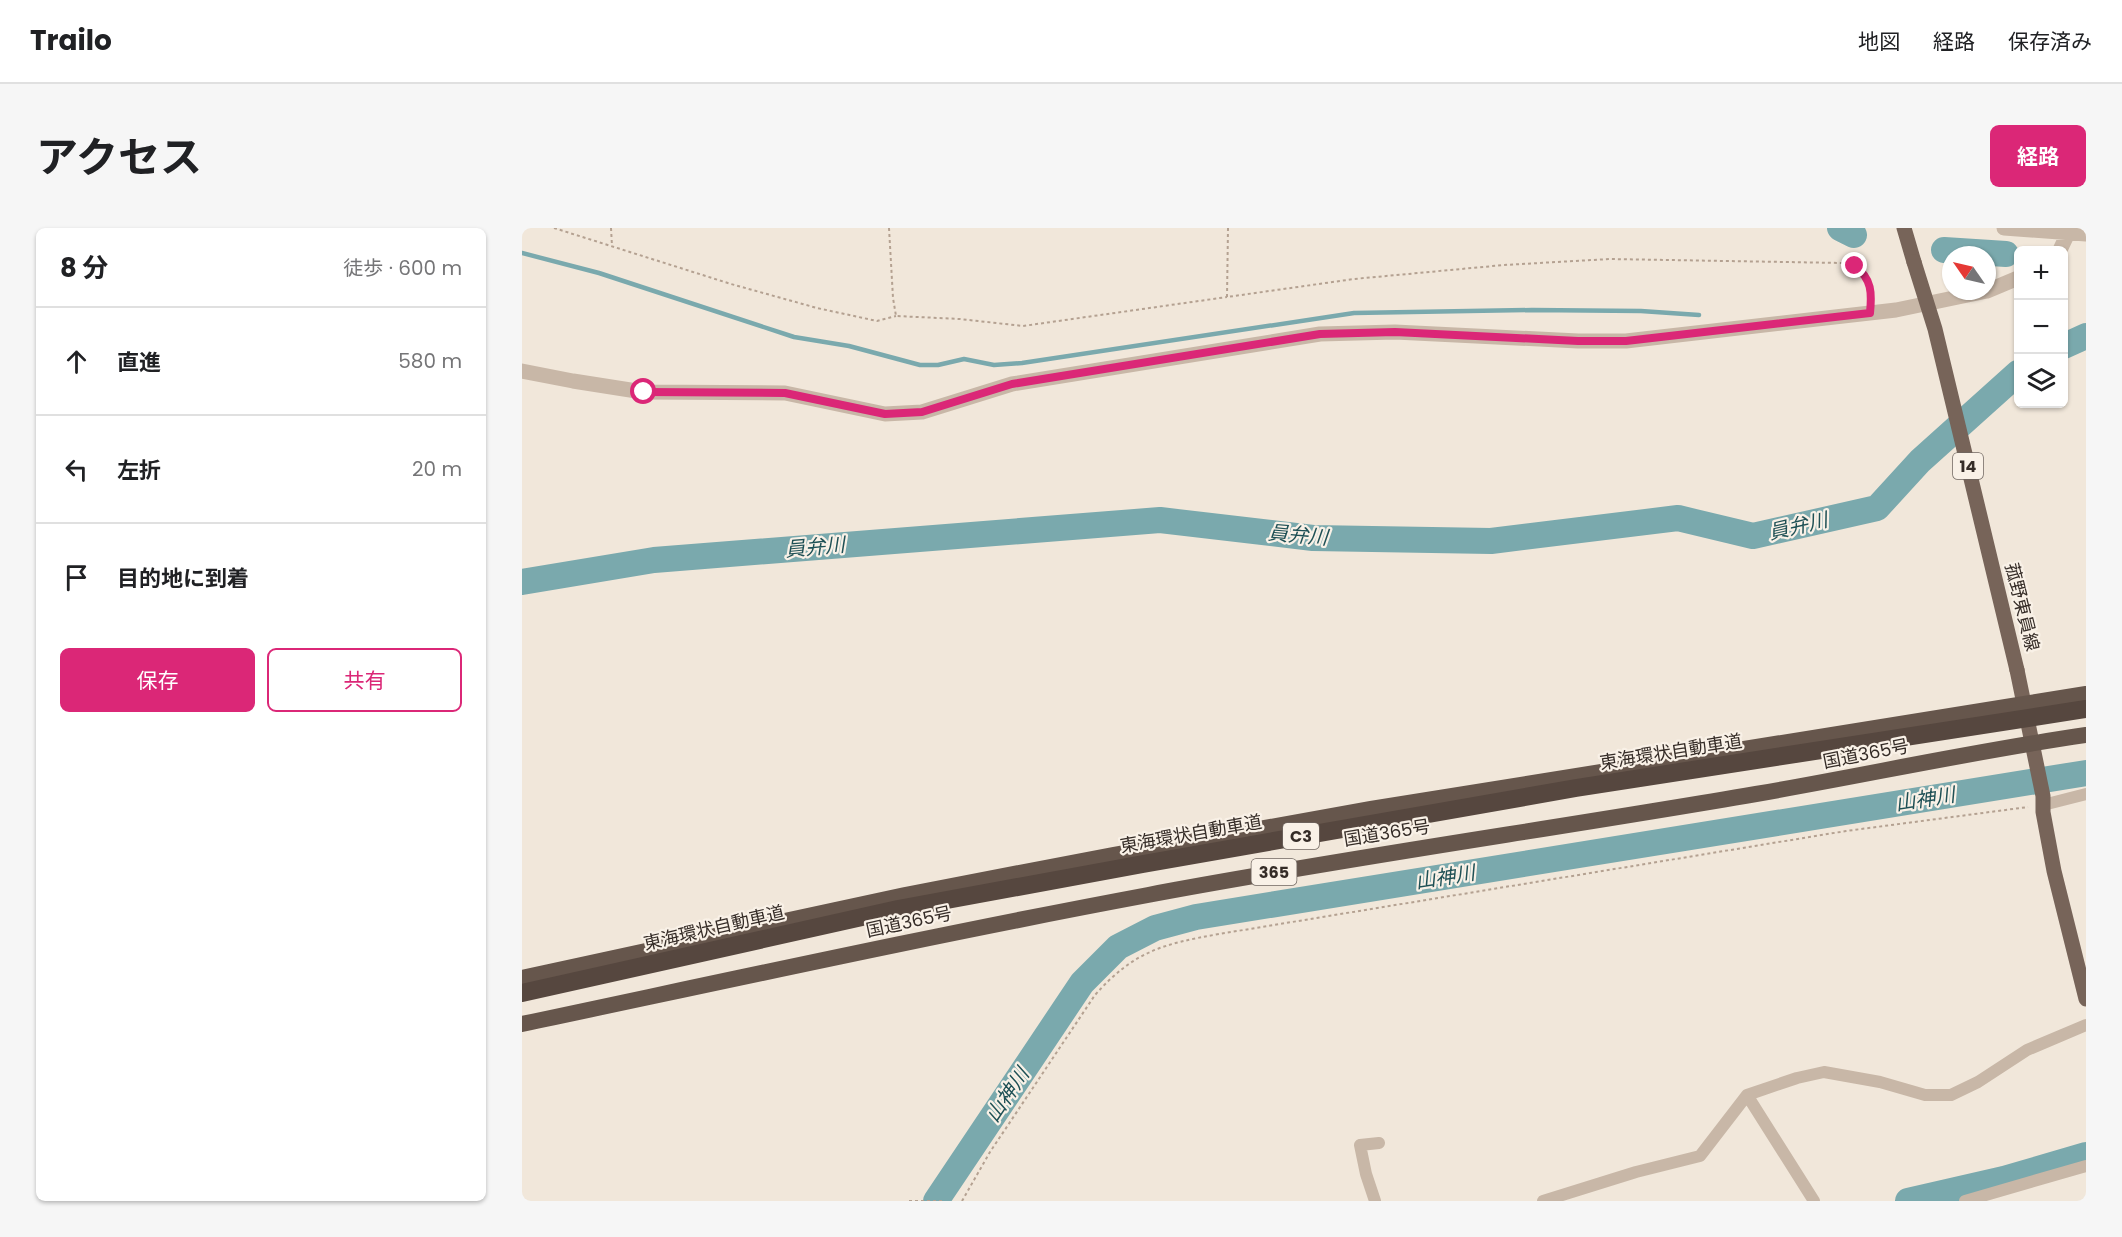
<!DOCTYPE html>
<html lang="ja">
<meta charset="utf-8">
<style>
:root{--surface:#fff;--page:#f6f6f6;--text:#202124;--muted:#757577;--line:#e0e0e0;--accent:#db2777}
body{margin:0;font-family:Poppins,"Noto Sans JP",sans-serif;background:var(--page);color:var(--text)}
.controls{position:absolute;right:18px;top:18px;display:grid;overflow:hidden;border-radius:9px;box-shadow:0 2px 4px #0004}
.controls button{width:54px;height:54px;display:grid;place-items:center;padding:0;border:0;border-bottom:2px solid var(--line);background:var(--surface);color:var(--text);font:30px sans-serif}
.compass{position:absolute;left:1420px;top:18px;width:54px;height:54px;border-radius:50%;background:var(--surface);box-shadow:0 2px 4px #0004;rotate:304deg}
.stop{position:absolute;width:18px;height:18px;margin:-14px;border:4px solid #db2777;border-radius:50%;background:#fff}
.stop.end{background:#db2777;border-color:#fff;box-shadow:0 2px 6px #0008}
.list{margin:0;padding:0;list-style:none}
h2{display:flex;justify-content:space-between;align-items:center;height:78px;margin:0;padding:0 24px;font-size:26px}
h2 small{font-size:20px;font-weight:400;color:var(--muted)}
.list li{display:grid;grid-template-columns:39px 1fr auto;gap:18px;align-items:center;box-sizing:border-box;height:108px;padding:0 24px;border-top:2px solid var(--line)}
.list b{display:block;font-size:22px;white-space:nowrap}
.list em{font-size:20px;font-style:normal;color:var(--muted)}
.actions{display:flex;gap:12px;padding:18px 24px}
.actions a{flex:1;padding:14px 0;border:2px solid var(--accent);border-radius:9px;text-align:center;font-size:21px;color:var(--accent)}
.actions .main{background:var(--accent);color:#fff}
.icon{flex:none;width:33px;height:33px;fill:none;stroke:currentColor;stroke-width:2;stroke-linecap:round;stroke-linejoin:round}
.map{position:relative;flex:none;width:1564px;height:973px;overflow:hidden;border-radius:9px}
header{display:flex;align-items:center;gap:36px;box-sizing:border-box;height:84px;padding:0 30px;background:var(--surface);border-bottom:2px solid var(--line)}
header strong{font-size:28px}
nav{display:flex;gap:33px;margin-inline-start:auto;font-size:21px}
.intro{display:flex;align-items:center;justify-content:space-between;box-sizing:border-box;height:144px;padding:0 36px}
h1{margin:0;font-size:42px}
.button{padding:15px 27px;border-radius:9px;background:var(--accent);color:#fff;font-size:21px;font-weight:700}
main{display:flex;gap:36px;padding:0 36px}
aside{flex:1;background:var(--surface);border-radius:9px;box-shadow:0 2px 4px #0004}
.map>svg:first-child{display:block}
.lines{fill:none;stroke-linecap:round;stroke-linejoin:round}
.stream{stroke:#7aa9ad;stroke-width:4.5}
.river{stroke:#7aa9ad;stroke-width:26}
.path{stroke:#b4a191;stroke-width:2;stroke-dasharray:3 3;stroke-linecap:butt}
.minor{stroke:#c8b7a7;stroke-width:12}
.tertiary{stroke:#c8b7a7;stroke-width:15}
.primary{stroke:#776459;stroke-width:15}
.trunk{stroke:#66564c;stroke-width:16}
.primary-bridge{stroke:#776459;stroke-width:15}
.motorway-bridge{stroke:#56473f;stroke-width:18}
.route{stroke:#db2777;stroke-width:8}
.labels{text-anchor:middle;stroke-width:4.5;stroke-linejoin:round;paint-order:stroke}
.shield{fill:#f9f1e7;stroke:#706761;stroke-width:1.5}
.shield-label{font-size:16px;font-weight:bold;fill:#352c27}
.street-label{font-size:18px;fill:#352c27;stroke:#f9f1e7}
.water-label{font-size:20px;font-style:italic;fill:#1e5055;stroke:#f9f1e7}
</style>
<header>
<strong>Trailo</strong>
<nav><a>地図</a><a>経路</a><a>保存済み</a></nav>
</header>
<div class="intro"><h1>アクセス</h1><a class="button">経路</a></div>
<main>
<aside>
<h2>8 分<small>徒歩 · 600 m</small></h2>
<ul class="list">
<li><svg class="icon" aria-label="ahead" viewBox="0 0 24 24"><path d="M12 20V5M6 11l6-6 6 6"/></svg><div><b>直進</b></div><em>580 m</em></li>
<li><svg class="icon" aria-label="left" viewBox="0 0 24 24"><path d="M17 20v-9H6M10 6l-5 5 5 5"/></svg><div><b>左折</b></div><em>20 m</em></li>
<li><svg class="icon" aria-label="arrive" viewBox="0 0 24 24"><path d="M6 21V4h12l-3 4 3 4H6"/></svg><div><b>目的地に到着</b></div></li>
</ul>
<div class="actions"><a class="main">保存</a><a>共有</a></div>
</aside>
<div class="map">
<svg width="1564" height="973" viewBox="0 0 1564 973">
<rect width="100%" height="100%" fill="#f1e7da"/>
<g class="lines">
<!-- stream -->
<path class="stream" d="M0,25L77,45L272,109L327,118L398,137H416L442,131L472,137L500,135L832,85L1010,82L1119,83L1177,87"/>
<!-- river -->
<path class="river" d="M1318,0L1332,7
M1422,22L1484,26
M1542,118L1564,108
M0,354L132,332L638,292L791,310L969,313L1156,290L1231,308L1355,280L1398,233L1496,145
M414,973L560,755L596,719L633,700L674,689L1564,545
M1386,973L1482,951L1564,927"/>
<!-- path -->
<path class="path" d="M32,0L209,56L295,80L355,93L374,88
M89,0L90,18
M367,0L371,70L374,88L438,91L501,98L705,69
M706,0L705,69L832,51L982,37L1088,31L1321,35C1338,40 1350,52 1349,70
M387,973H421
M440,973L468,924L573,767C612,723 641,716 697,706L1324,603L1506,579"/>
<!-- minor -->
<path class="minor" d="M1521,577L1564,566
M1225,867L1292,973
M853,973L844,946L838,917L857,915
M1021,973L1114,944L1178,928L1225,867L1275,850L1302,844L1358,854L1403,867H1429L1456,854L1505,822L1564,797
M1443,973L1564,938"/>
<!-- tertiary -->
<path class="tertiary" d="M1482,0L1564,6
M1538,22L1546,5
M1465,63L1496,50
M0,143L51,153L121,164L263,165L363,186L400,184L490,156L798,106L873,104L1056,113H1104L1374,82L1465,63"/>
<!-- primary -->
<path class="primary" d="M1382,0L1392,34
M1495,442L1521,568V584L1532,643L1564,771"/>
<!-- trunk -->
<path class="trunk" d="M0,750L383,667L591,627L849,581L1564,466
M0,796C208,752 417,706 626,667C828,629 1031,601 1234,566C1344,547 1453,523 1564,507"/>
<!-- primary-bridge -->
<path class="primary-bridge" d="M1392,34L1413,101L1495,442"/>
<!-- motorway-bridge -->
<path class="motorway-bridge" d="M0,765L376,681L621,636L1054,560L1564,481"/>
</g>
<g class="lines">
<!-- route -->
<path class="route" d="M122,164L263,165L363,186L400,184L490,156L798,106L873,104L1056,113H1104L1348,85C1350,65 1350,51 1333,38"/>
</g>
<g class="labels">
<!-- shield labels -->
<g class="shield">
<rect x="1431" y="225" width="30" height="26" rx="4.5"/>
<rect x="761" y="595" width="36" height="26" rx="4.5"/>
<rect x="729.5" y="631" width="45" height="26" rx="4.5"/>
</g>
<g class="shield-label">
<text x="1446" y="244">14</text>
<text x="779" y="614">C3</text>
<text x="752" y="650">365</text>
</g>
<!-- street labels -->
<g class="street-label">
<text transform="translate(1500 379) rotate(76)" y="6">菰野東員線</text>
<text transform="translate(1149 524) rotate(-9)" y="6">東海環状自動車道</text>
<text transform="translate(1344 526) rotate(-11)" y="6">国道365号</text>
<text transform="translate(865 605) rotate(-9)" y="6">国道365号</text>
<text transform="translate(669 606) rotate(-10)" y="6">東海環状自動車道</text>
<text transform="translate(387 694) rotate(-12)" y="6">国道365号</text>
<text transform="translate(192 700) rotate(-13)" y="6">東海環状自動車道</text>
</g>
<!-- water labels -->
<g class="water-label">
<text transform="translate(1276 298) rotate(-13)" y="7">員弁川</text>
<text transform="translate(776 307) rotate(5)" y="7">員弁川</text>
<text transform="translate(293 319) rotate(-5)" y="7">員弁川</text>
<text transform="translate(1403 571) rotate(-9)" y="7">山神川</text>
<text transform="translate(923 649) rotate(-9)" y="7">山神川</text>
<text transform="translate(485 867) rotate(-56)" y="7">山神川</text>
</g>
</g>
</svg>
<div class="controls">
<button>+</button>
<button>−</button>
<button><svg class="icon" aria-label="layers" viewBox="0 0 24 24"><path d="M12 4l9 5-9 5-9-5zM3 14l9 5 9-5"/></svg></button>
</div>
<svg class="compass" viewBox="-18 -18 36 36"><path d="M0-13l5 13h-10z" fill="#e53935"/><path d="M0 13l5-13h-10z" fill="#757577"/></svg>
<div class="stop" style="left:122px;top:164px"></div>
<div class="stop end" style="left:1333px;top:38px"></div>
</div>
</main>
